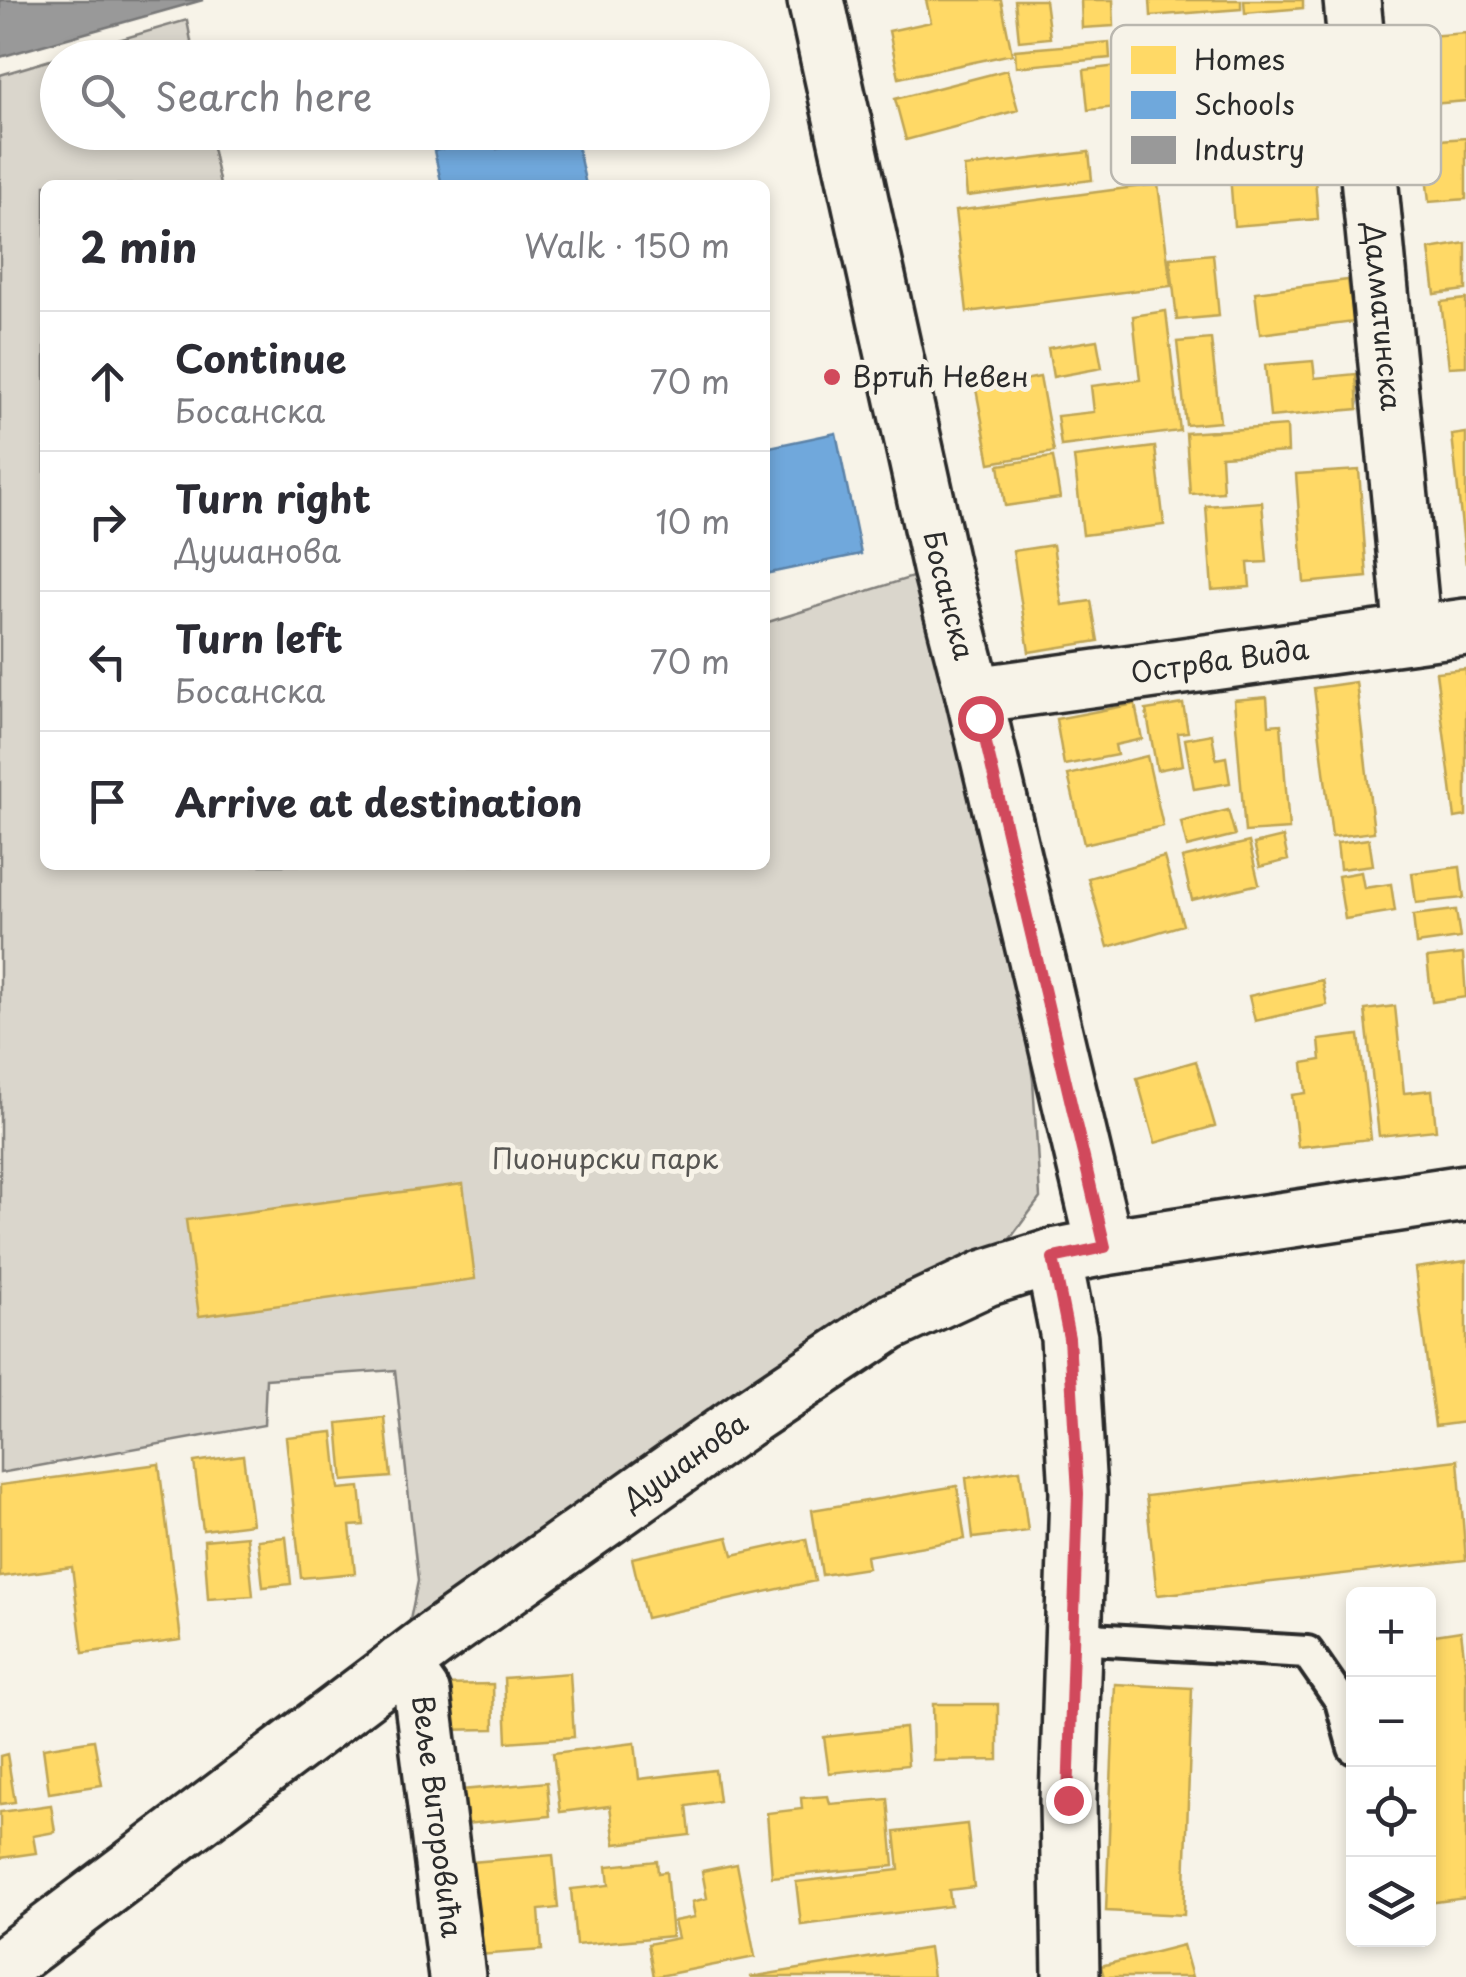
<!DOCTYPE html>
<meta charset="utf-8">
<style>
:root{--surface:#fff;--page:#f2f2f3;--text:#2b2b33;--muted:#7c7c81;--line:#e1e1e2}
body{margin:0;font-family:"Playpen Sans",sans-serif;background:var(--page);color:var(--text)}
.controls{position:absolute;right:30px;bottom:30px;display:grid;overflow:hidden;border-radius:15px;box-shadow:0 5px 15px #0003}
.controls button{width:90px;height:90px;display:grid;place-items:center;padding:0;border:0;border-bottom:2px solid var(--line);background:var(--surface);color:var(--text);font:50px sans-serif}
.stop{position:absolute;width:30px;height:30px;margin:-22px;border:8px solid #d1495b;border-radius:50%;background:#fff}
.stop.end{background:#d1495b;border-color:#fff;box-shadow:0 2px 10px #0008}
.list{margin:0;padding:0;list-style:none}
h2{display:flex;justify-content:space-between;align-items:center;height:130px;margin:0;padding:0 40px;font-size:42px}
h2 small{font-size:32px;font-weight:400;color:var(--muted)}
.list li{display:grid;grid-template-columns:65px 1fr auto;gap:30px;align-items:center;box-sizing:border-box;height:140px;padding:0 40px;border-top:2px solid var(--line)}
.list b{display:block;font-size:38px;white-space:nowrap}
.list p{margin:0;font-size:32px;white-space:nowrap;color:var(--muted)}
.list em{font-size:32px;font-style:normal;color:var(--muted)}
.icon{flex:none;width:55px;height:55px;fill:none;stroke:currentColor;stroke-width:2;stroke-linecap:round;stroke-linejoin:round}
.map{position:relative;flex:none;width:1466px;height:1977px;overflow:hidden}
.search{position:absolute;background:var(--surface);box-shadow:0 5px 15px #0003;left:40px;top:40px;width:730px;height:110px;display:flex;align-items:center;gap:25px;box-sizing:border-box;padding:0 35px;border-radius:55px;color:var(--muted);font-size:38px}
.panel{position:absolute;background:var(--surface);box-shadow:0 5px 15px #0003;left:40px;top:180px;width:730px;height:690px;border-radius:15px}
.map>svg:first-child{display:block}
.green{fill:#dad6cc;stroke:#82807c;stroke-width:2.5}
.homes{fill:#ffd966;stroke:#bfa554;stroke-width:2.5}
.schools{fill:#6fa8dc;stroke:#5b82a7;stroke-width:2.5}
.industry{fill:#999;stroke:#787878;stroke-width:2.5}
.lines{fill:none;stroke-linecap:round;stroke-linejoin:round}
.service-casing{stroke:#2b2b2b;stroke-width:38}
.minor-casing{stroke:#2b2b2b;stroke-width:62}
.secondary-casing{stroke:#2b2b2b;stroke-width:62}
.service{stroke:#f7f3e8;stroke-width:30}
.minor{stroke:#f7f3e8;stroke-width:55}
.secondary{stroke:#f7f3e8;stroke-width:55}
.route{stroke:#d1495b;stroke-width:12}
.poi-dot{fill:#d1495b;stroke:#f7f3e8;stroke-width:4}
.labels{text-anchor:middle;stroke-width:10;stroke-linejoin:round;paint-order:stroke}
.street-label{font-size:28px;fill:#2b2b2b;stroke:#f7f3e8}
.poi-label{font-size:28px;fill:#2b2b2b;stroke:#f7f3e8;text-anchor:start}
.park-label{font-size:28px;fill:#575653;stroke:#f7f3e8}
.key{fill:#f7f3e8;stroke:#bab7af;stroke-width:2.5}
.key-label{font-size:28px;fill:#2b2b2b}
</style>
<div class="map">
<svg width="1466" height="1977" viewBox="0 0 1466 1977">
<rect width="100%" height="100%" fill="#f7f3e8"/>
<filter id="ink" filterUnits="userSpaceOnUse"><feTurbulence type="fractalNoise" baseFrequency=".01" numOctaves="2"/><feDisplacementMap in="SourceGraphic" scale="20" xChannelSelector="R" yChannelSelector="G"/><feConvolveMatrix kernelMatrix="1 2 1 2 8 2 1 2 1" color-interpolation-filters="sRGB"/></filter>
<g filter="url(#ink)">
<!-- green -->
<path class="green" d="M187,20L194,57H60Z
M57,58L58,132L209,133L220,185H45V865H765V623L941,568L980,718L1033,1080L1040,1198L1004,1247L401,1664L418,1581L395,1370L266,1379L264,1425L0,1473V75Z"/>
<!-- homes -->
<path class="homes" d="M926,0H1001L1012,54L899,78L889,31L931,22Z
M1015,0H1045L1050,38L1019,41Z
M1081,0H1113L1114,26L1082,28Z
M1150,0H1241V9L1151,16Z
M1244,0H1303V8L1245,13Z
M1466,33V101L1408,106L1402,38Z
M1109,42L1110,58L1016,67L1015,50Z
M1143,63L1148,104L1088,110L1084,70Z
M1007,70L1018,110L906,140L895,99Z
M1466,138V199L1429,202L1424,159L1442,157L1440,140Z
M1089,152L1092,180L967,196L964,167Z
M1282,170V181L1315,178L1318,219L1234,226L1230,175Z
M1158,184L1171,286L967,312L955,211Z
M1466,243V290L1435,294L1429,249Z
M1213,254L1219,316L1177,320L1170,258Z
M1348,280L1354,322L1260,334L1255,292Z
M1466,299V366L1449,367L1441,302Z
M1166,311L1180,431L1061,446L1057,416L1094,412L1091,386L1140,380L1133,316Z
M1211,339L1220,422L1186,425L1177,342Z
M1097,340L1102,368L1053,377L1048,348Z
M1313,361L1315,378L1356,374L1358,409L1270,417L1265,365Z
M1040,377L1054,452L990,463L976,389Z
M1287,426L1288,452L1221,456L1223,492L1190,494L1186,433Z
M1466,433V564L1452,435Z
M1155,447L1164,525L1083,535L1074,457Z
M1053,457L1060,498L1005,506L999,465Z
M1359,470L1367,577L1304,583L1296,474Z
M1262,502L1267,562L1248,563L1250,587L1212,590L1206,506Z
M1053,545L1062,605L1091,601L1098,641L1029,652L1013,551Z
M1466,669V816L1455,818L1436,672Z
M1356,682L1374,832L1332,837L1314,688Z
M1267,697L1269,725L1281,724L1289,829L1245,832L1234,700Z
M1135,704L1142,739L1115,745L1117,755L1064,765L1056,719Z
M1183,704L1188,732L1178,733L1183,765L1157,770L1146,710Z
M1212,734L1216,759L1226,757L1230,783L1194,789L1185,739Z
M1147,756L1163,826L1084,844L1068,775Z
M1228,810L1235,835L1187,847L1181,822Z
M1283,837L1288,860L1260,867L1254,844Z
M1369,839L1373,865L1340,869L1337,843Z
M1249,842L1259,884L1192,900L1182,858Z
M1164,857L1183,925L1108,947L1088,878Z
M1460,867L1464,898L1416,903L1412,873Z
M1361,872L1364,888L1391,884L1395,911L1345,919L1338,876Z
M1456,910L1460,938L1416,944L1413,915Z
M1463,954L1466,997L1432,1002L1427,958Z
M1322,980L1327,1005L1255,1021L1249,996Z
M1395,1006L1404,1093L1432,1090L1436,1130L1379,1136L1365,1010Z
M1359,1035L1371,1139L1298,1147L1292,1095L1306,1093L1303,1063L1321,1060L1319,1040Z
M1196,1061L1215,1126L1155,1143L1137,1078Z
M463,1184L475,1279L199,1316L186,1220Z
M1466,1261V1422L1435,1426L1415,1268Z
M385,1418L391,1477L343,1481L338,1423Z
M333,1432L339,1489L360,1487L364,1525L350,1526L355,1573L301,1578L286,1437Z
M243,1455L252,1524L203,1530L194,1462Z
M1458,1460L1466,1560L1157,1595L1146,1496Z
M159,1464L181,1640L83,1653L72,1567L0,1577V1485Z
M1020,1470L1028,1531L973,1538L966,1478Z
M957,1486L965,1539L866,1556L868,1568L822,1575L812,1510Z
M247,1536L253,1596L208,1599L204,1540Z
M286,1537L291,1584L263,1587L258,1540Z
M728,1537L733,1555L806,1539L815,1581L646,1618L632,1558Z
M1461,1631L1466,1673V1898L1428,1903V1636Z
M570,1673L574,1737L507,1742L504,1678Z
M493,1684L494,1729L439,1730L438,1685Z
M1115,1684L1192,1688L1184,1915L1106,1911Z
M933,1704H998V1760L934,1761Z
M905,1728L908,1765L829,1773L824,1737Z
M94,1740L102,1785L49,1793L43,1748Z
M635,1743L639,1779L715,1770L719,1801L687,1806L690,1835L615,1844L610,1806L560,1812L553,1753Z
M7,1754L15,1802L0,1804V1756Z
M547,1782L550,1816L465,1824L462,1790Z
M828,1796L830,1804L888,1799L894,1866L772,1877L767,1813L802,1809L801,1798Z
M51,1805L55,1832L33,1836L36,1853L0,1858V1812Z
M967,1824L974,1887L949,1890L951,1906L801,1925L796,1882L899,1870L895,1832Z
M553,1855L558,1908L539,1910L542,1950L479,1955L472,1862Z
M657,1861L658,1873L666,1872L672,1936L576,1945L571,1889L609,1885L607,1866Z
M737,1864L755,1957L654,1977L648,1944L678,1938L674,1921L695,1917L692,1902L707,1898L702,1871Z
M1183,1945L1192,1977H1104L1101,1966Z
M929,1948L933,1977H750Z"/>
<!-- schools -->
<path class="schools" d="M542,132H589L592,142L577,145L586,185H442L434,151L494,137L497,149L544,139Z
M836,433L861,554L765,574V448Z"/>
<!-- industry -->
<path class="industry" d="M0,0H203L0,57Z"/>
<g class="lines">
<!-- service casing -->
<g class="service-casing">
<path id="service" d="M1075,1638L1307,1652L1341,1701L1354,1748"/>
</g>
<!-- minor casing -->
<g class="minor-casing">
<g id="minor">
<path id="s1" d="M816,0L941,568L974,695L1105,1247"/>
<path id="s2" d="M1352,0L1413,634"/>
<path id="s3" d="M974,695L1466,627"/>
<path d="M1053,1257L1069,1338L1078,1493L1068,1801L1071,1977"/>
<path id="s4" d="M401,1664L422,1694L457,1977"/>
</g>
</g>
<!-- secondary casing -->
<g class="secondary-casing">
<g id="secondary">
<path id="s5" d="M0,1968L435,1639L747,1418L889,1323L986,1278L1053,1257L1105,1247L1466,1193"/>
</g>
</g>
<!-- service -->
<use href="#service" class="service"/>
<!-- minor -->
<use href="#minor" class="minor"/>
<!-- secondary -->
<use href="#secondary" class="secondary"/>
</g>
</g>
<g class="lines" filter="url(#ink)">
<!-- route -->
<path class="route" d="M980,718L1105,1247L1053,1258L1069,1338L1078,1493L1068,1800"/>
</g>
<!-- markers -->
<circle class="poi-dot" cx="832" cy="377" r="10"/>
<g class="labels">
<!-- street labels -->
<g class="street-label">
<text dy="10" stroke="none"><textPath href="#s2" startOffset="318">Далматинска</textPath></text>
<text dy="10" stroke="none"><textPath href="#s1" startOffset="610">Босанска</textPath></text>
<text dy="10" stroke="none"><textPath href="#s3" startOffset="248">Острва Вида</textPath></text>
<text dy="10" stroke="none"><textPath href="#s5" startOffset="852">Душанова</textPath></text>
<text dy="10" stroke="none"><textPath href="#s4" startOffset="160">Веље Виторовића</textPath></text>
</g>
<!-- poi labels -->
<g class="poi-label">
<text x="852" y="387">Вртић Невен</text>
</g>
<!-- park labels -->
<g class="park-label">
<text x="605" y="1169">Пионирски парк</text>
</g>
</g>
<!-- legend -->
<rect x="1111" y="25" width="330" height="160" rx="15" class="key"/>
<rect x="1131" y="46" width="45" height="28" fill="#ffd966"/>
<rect x="1131" y="91" width="45" height="28" fill="#6fa8dc"/>
<rect x="1131" y="136" width="45" height="28" fill="#999"/>
<g class="key-label">
<text x="1194" y="70">Homes</text>
<text x="1194" y="115">Schools</text>
<text x="1194" y="160">Industry</text>
</g>
</svg>
<div class="controls">
<button>+</button>
<button>−</button>
<button><svg class="icon" aria-label="locate" viewBox="0 0 24 24"><circle cx="12" cy="12" r="6"/><path d="M12 2v4M12 18v4M2 12h4M18 12h4"/></svg></button>
<button><svg class="icon" aria-label="layers" viewBox="0 0 24 24"><path d="M12 4l9 5-9 5-9-5zM3 14l9 5 9-5"/></svg></button>
</div>
<div class="stop" style="left:980px;top:718px"></div>
<div class="stop end" style="left:1068px;top:1800px"></div>
<div class="search"><svg class="icon" aria-label="search" viewBox="0 0 24 24"><circle cx="10" cy="10" r="6"/><path d="M15 15l6 6"/></svg>Search here</div>
<section class="panel">
<h2>2 min<small>Walk · 150 m</small></h2>
<ul class="list">
<li><svg class="icon" aria-label="ahead" viewBox="0 0 24 24"><path d="M12 20V5M6 11l6-6 6 6"/></svg><div><b>Continue</b><p>Босанска</p></div><em>70 m</em></li>
<li><svg class="icon" aria-label="right" viewBox="0 0 24 24"><path d="M7 20v-9h11M14 6l5 5-5 5"/></svg><div><b>Turn right</b><p>Душанова</p></div><em>10 m</em></li>
<li><svg class="icon" aria-label="left" viewBox="0 0 24 24"><path d="M17 20v-9H6M10 6l-5 5 5 5"/></svg><div><b>Turn left</b><p>Босанска</p></div><em>70 m</em></li>
<li><svg class="icon" aria-label="arrive" viewBox="0 0 24 24"><path d="M6 21V4h12l-3 4 3 4H6"/></svg><div><b>Arrive at destination</b></div></li>
</ul>
</section>
</div>
